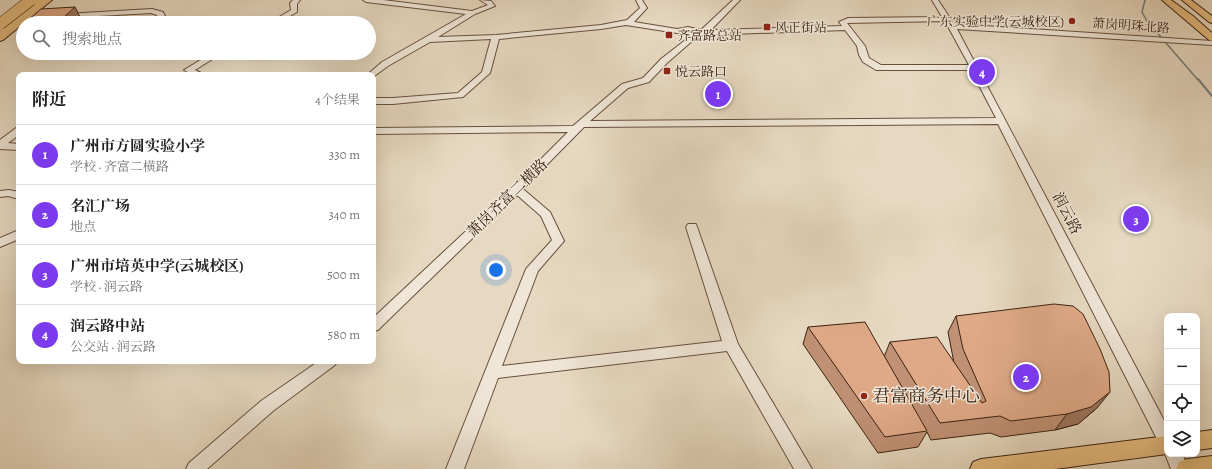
<!DOCTYPE html>
<html lang="zh">
<meta charset="utf-8">
<style>
:root{--surface:#fff;--page:#f2f2f2;--text:#222;--muted:#767676;--line:#e0e0e0;--accent:#7c3aed}
body{margin:0;font-family:Alegreya,"Noto Serif SC",serif;background:var(--page);color:var(--text)}
.controls{position:absolute;right:12px;bottom:12px;display:grid;overflow:hidden;border-radius:8px;box-shadow:0 4px 16px #0002}
.controls button{width:36px;height:36px;display:grid;place-items:center;padding:0;border:0;border-bottom:1px solid var(--line);background:var(--surface);color:var(--text);font:20px sans-serif}
.you{position:absolute;left:496px;top:270px;width:14px;height:14px;margin:-10px;border:3px solid #fff;border-radius:50%;background:#1a73e8;box-shadow:0 0 0 6px #1a73e833}
.badge{display:grid;place-items:center;width:26px;height:26px;border-radius:50%;background:var(--accent);color:#fff;font-size:13px;font-weight:700}
.pin{position:absolute;translate:-50% -50%;border:2px solid #fff;box-shadow:0 1px 4px #0006}
.list{margin:0;padding:0;list-style:none}
h2{display:flex;justify-content:space-between;align-items:center;height:52px;margin:0;padding:0 16px;font-size:17px}
h2 small{font-size:13px;font-weight:400;color:var(--muted)}
.list li{display:grid;grid-template-columns:26px 1fr auto;gap:12px;align-items:center;box-sizing:border-box;height:60px;padding:0 16px;border-top:1px solid var(--line)}
.list b{display:block;font-size:15px;white-space:nowrap}
.list p{margin:0;font-size:13px;white-space:nowrap;color:var(--muted)}
.list em{font-size:13px;font-style:normal;color:var(--muted)}
.icon{flex:none;width:22px;height:22px;fill:none;stroke:currentColor;stroke-width:2;stroke-linecap:round;stroke-linejoin:round}
.map{position:relative;flex:none;width:1212px;height:469px;overflow:hidden}
.search{position:absolute;background:var(--surface);box-shadow:0 4px 16px #0002;left:16px;top:16px;width:360px;height:44px;display:flex;align-items:center;gap:10px;box-sizing:border-box;padding:0 14px;border-radius:22px;color:var(--muted);font-size:15px}
.panel{position:absolute;background:var(--surface);box-shadow:0 4px 16px #0002;left:16px;top:72px;width:360px;height:292px;border-radius:8px}
.map>svg:first-child{display:block}
.lines{fill:none;stroke-linecap:round;stroke-linejoin:round}
.stream-far1{stroke:#757c79;stroke-width:1.5}
.stream{stroke:#757c79;stroke-width:2}
.minor-casing{stroke:#67503e;stroke-width:2}
.major-casing{stroke:#3c2312;stroke-width:2}
.highway-casing{stroke:#3c2312;stroke-width:2}
.minor{fill:#efe6d7;fill-rule:evenodd}
.major{fill:#e4bc80;fill-rule:evenodd}
.highway{fill:#e4bc80;fill-rule:evenodd}
.highway-bridge-casing{stroke:#3c2312;stroke-width:12;stroke-linecap:butt}
.highway-bridge{stroke:#e4bc80;stroke-width:11}
.wall{fill:#c09174;stroke:#3c2312}
.shaded-wall{fill:#9c765e;stroke:#3c2312}
.building{fill:#dfa987;stroke:#3c2312}
.poi-dot{fill:#8f2418;stroke:#efe6d7;stroke-width:1.5}
.labels{text-anchor:middle;stroke-width:3;stroke-linejoin:round;paint-order:stroke}
.far-poi-label{font-size:13px;fill:#3c2312;stroke:#efe6d7;text-anchor:start}
.far-street-label{font-size:13px;fill:#3c2312;stroke:#efe6d7}
.street-label{font-size:15px;fill:#3c2312;stroke:#efe6d7}
.near-poi-label{font-size:18px;fill:#3c2312;stroke:#efe6d7;text-anchor:start}
</style>
<div class="map">
<svg width="1212" height="469" viewBox="0 0 1212 469">
<rect width="100%" height="100%" fill="#e7d9c1"/>
<filter id="stains"><feTurbulence type="fractalNoise" baseFrequency=".005" numOctaves="4"/><feColorMatrix values="0 0 0 0 .2 0 0 0 0 .09 0 0 0 0 .02 0 0 0 .5 -.17"/></filter>
<radialGradient id="worn" r=".72"><stop offset=".6" stop-color="#630" stop-opacity="0"/><stop offset="1" stop-color="#630" stop-opacity=".3"/></radialGradient>
<g class="lines">
<!-- stream-far1 -->
<path class="stream-far1" d="M1145,0L1142,12L1147,21L1198,80"/>
<!-- stream -->
<path class="stream" d="M1198,79L1212,96"/>
<!-- minor casing -->
<g class="minor-casing">
<path id="minor" d="M293,0H300L297,4V12L278,23H269L291,10L290,3Z
M363,0H383L472,11L488,5L480,0L491,1L495,6L475,14L438,37L496,35L601,25L627,20L640,8L636,0H642L647,8L634,22L677,29L688,27L701,30L733,0H740L711,30L842,26L839,22L848,18L942,17L932,0H938L954,24L1212,41V45L957,29L1167,426V454H1182L1189,469H1171L1165,454L1167,449L1161,447L998,124L584,127L523,189L550,212L564,241L538,271L502,366L722,341L686,227L688,224H696L738,344L812,469H794L727,351L498,378L464,469H446L526,269L552,240L541,216L517,195L378,330L373,331V318L513,187L568,132L373,134V128L573,126L622,84L643,78L661,59L688,38H691V42L667,63L649,82L628,88L590,121L996,118L971,70H876L863,62L859,55L857,46L845,30L702,35L688,31L677,33L626,25L601,29L499,39L490,73L463,97L393,104H373V98H393L458,93L482,72L491,39L430,42L388,66L373,77V75H367L382,62L466,14L366,2ZM945,21L969,65H881L869,58L865,46L847,23Z
M152,9L163,12L165,16L162,23H156L155,21L157,15L151,13L64,18L60,16L64,14Z
M212,53H222L195,70L205,75H193L184,70Z
M19,127V135L8,143L19,144V150L0,149V140L16,128Z
M9,190L19,192V199L8,196L0,197V191Z
M19,230V239L0,247V238Z
M319,361H337L335,365L273,411L207,469H186L189,463L261,401Z"/>
</g>
<!-- major casing -->
<g class="major-casing">
<path id="major" d="M43,0H52L3,40L0,41V33Z
M1162,0H1171L1193,16L1212,33V41L1209,40Z
M1182,0H1191L1212,16V23L1209,22Z
M1212,430V448L1197,450V432Z
M1167,436V454L1055,469H970L973,462L981,459Z
M1212,456V469H1176L1179,462L1187,459Z"/>
</g>
<!-- highway casing -->
<g class="highway-casing">
<path id="highway" d="M35,0H46L4,34L0,35V27Z"/>
</g>
<!-- minor -->
<use href="#minor" class="minor"/>
<!-- major -->
<use href="#major" class="major"/>
<!-- highway -->
<use href="#highway" class="highway"/>
<!-- highway-bridge casing -->
<g class="highway-bridge-casing">
<path id="highway-bridge" d="M0,24L31,0"/>
</g>
<!-- highway-bridge -->
<use href="#highway-bridge" class="highway-bridge"/>
</g>
<!-- wall -->
<path class="wall" d="M956,316L1097,408L1078,424L1055,430L1001,437L990,433L931,440L927,432L918,447L878,453L803,344L808,327L884,357L890,342L954,363L948,332Z"/>
<!-- shaded-wall -->
<path class="shaded-wall" d="M75,7L81,19L77,23H40L44,20Z
M23,27V34L19,28Z
M1110,392L1097,408L1078,424L1055,430L1067,414Z"/>
<!-- building -->
<path class="building" d="M75,7L63,18L44,20L40,23H25L41,9Z
M23,24V27L19,28Z
M1054,304L1073,306L1083,314L1100,349L1109,372L1110,392L1091,407L1067,414L1011,421L1000,416L940,423L890,342L937,337L982,403L986,401L963,349L956,316Z
M865,322L927,431L885,437L808,327Z"/>
<!-- markers -->
<g class="poi-dot">
<circle cx="1072" cy="21" r="4"/>
<rect x="763" y="23" width="8" height="8" rx="2"/>
<rect x="665" y="31" width="8" height="8" rx="2"/>
<rect x="663" y="67" width="8" height="8" rx="2"/>
<circle cx="864" cy="396" r="4"/>
</g>
<g class="labels">
<!-- far-poi labels -->
<g class="far-poi-label">
<text x="1064" y="26" text-anchor="end">广东实验中学(云城校区)</text>
<text x="775" y="32">风正街站</text>
<text x="677" y="40">齐富路总站</text>
<text x="675" y="76">悦云路口</text>
</g>
<!-- far-street labels -->
<g class="far-street-label">
<text transform="translate(1131 25) rotate(4)" y="5">萧岗明珠北路</text>
</g>
<!-- street labels -->
<g class="street-label">
<text transform="translate(507 198) rotate(-44)" y="5">萧岗齐富二横路</text>
<text transform="translate(1067 213) rotate(63)" y="5">润云路</text>
</g>
<!-- near-poi labels -->
<g class="near-poi-label">
<text x="872" y="402">君富商务中心</text>
</g>
</g>
<rect width="100%" height="100%" filter="url(#stains)"/>
<rect width="100%" height="100%" fill="url(#worn)"/>
</svg>
<div class="controls">
<button>+</button>
<button>−</button>
<button><svg class="icon" aria-label="locate" viewBox="0 0 24 24"><circle cx="12" cy="12" r="6"/><path d="M12 2v4M12 18v4M2 12h4M18 12h4"/></svg></button>
<button><svg class="icon" aria-label="layers" viewBox="0 0 24 24"><path d="M12 4l9 5-9 5-9-5zM3 14l9 5 9-5"/></svg></button>
</div>
<div class="you"></div>
<div class="pin badge" style="left:718px;top:94px">1</div>
<div class="pin badge" style="left:1026px;top:377px">2</div>
<div class="pin badge" style="left:1136px;top:219px">3</div>
<div class="pin badge" style="left:982px;top:72px">4</div>
<div class="search"><svg class="icon" aria-label="search" viewBox="0 0 24 24"><circle cx="10" cy="10" r="6"/><path d="M15 15l6 6"/></svg>搜索地点</div>
<section class="panel">
<h2>附近<small>4个结果</small></h2>
<ul class="list">
<li><span class="badge">1</span><div><b>广州市方圆实验小学</b><p>学校 · 齐富二横路</p></div><em>330 m</em></li>
<li><span class="badge">2</span><div><b>名汇广场</b><p>地点</p></div><em>340 m</em></li>
<li><span class="badge">3</span><div><b>广州市培英中学(云城校区)</b><p>学校 · 润云路</p></div><em>500 m</em></li>
<li><span class="badge">4</span><div><b>润云路中站</b><p>公交站 · 润云路</p></div><em>580 m</em></li>
</ul>
</section>
</div>
